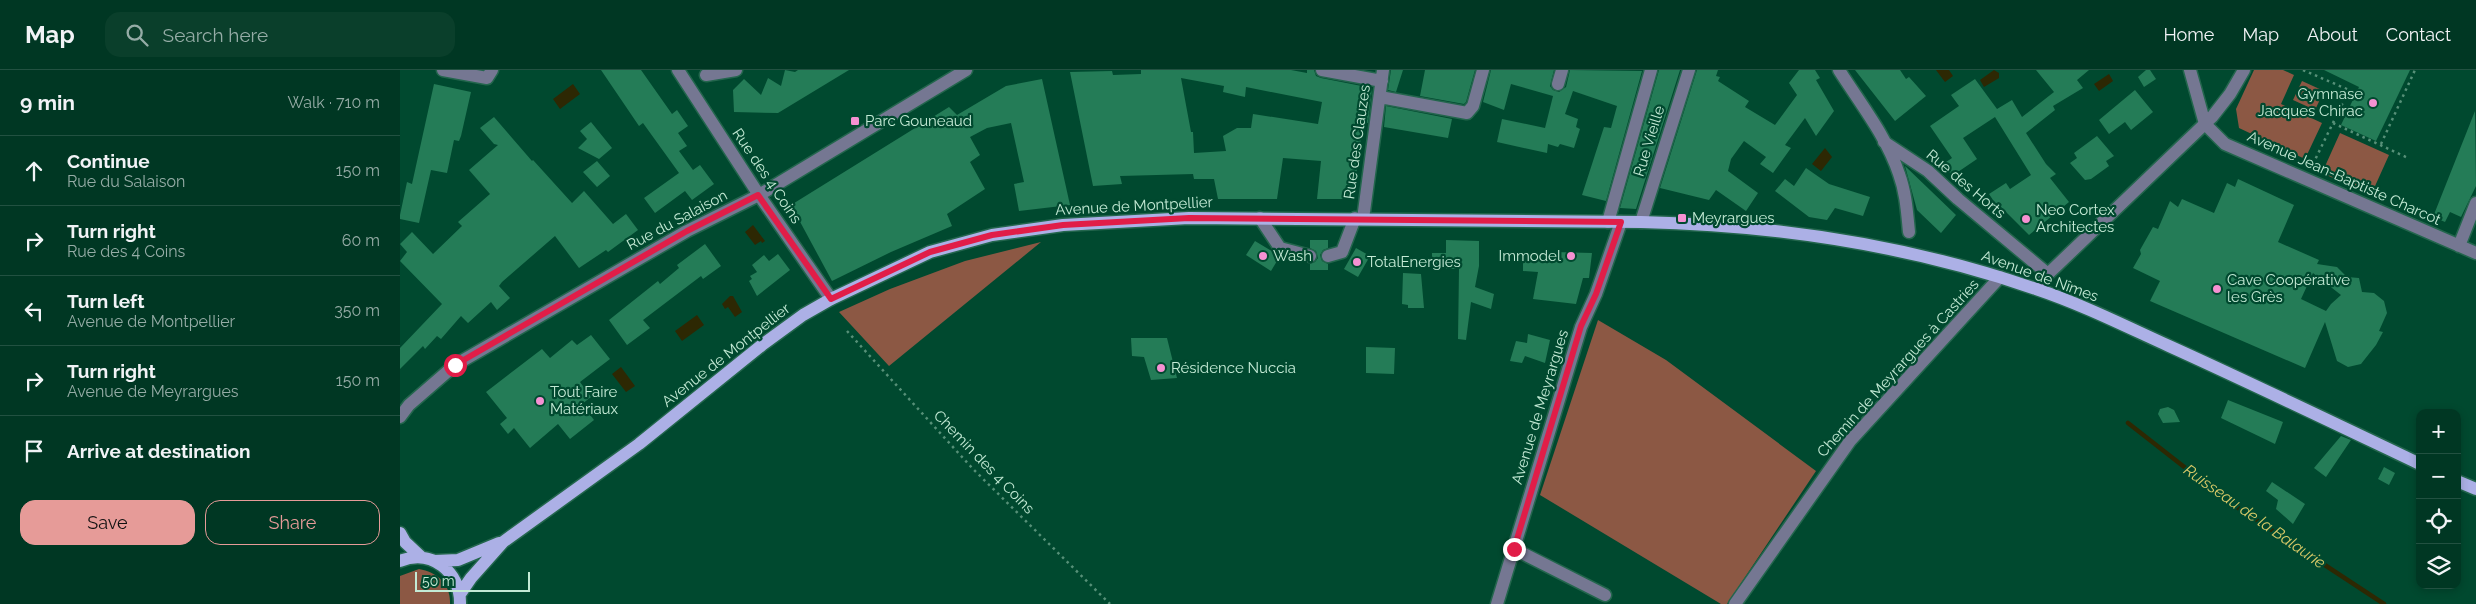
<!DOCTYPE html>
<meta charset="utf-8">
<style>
:root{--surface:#003723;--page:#0a3f2b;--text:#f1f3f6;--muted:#95aca6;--line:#225141;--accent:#e69b98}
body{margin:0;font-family:Raleway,sans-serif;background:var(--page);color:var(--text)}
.controls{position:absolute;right:15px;bottom:15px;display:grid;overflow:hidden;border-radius:10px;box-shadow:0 2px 8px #0003}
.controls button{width:45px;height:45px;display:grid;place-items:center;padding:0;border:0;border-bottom:1px solid var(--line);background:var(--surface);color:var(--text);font:25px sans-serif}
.scale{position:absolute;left:15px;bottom:12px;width:115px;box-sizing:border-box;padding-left:5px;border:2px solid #c3ead5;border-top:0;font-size:14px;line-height:18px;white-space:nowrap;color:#c3ead5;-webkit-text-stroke:4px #00492f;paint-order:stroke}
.stop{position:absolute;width:15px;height:15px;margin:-11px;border:4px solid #e11d48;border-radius:50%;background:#fff}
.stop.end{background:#e11d48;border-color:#fff;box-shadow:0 1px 5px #0008}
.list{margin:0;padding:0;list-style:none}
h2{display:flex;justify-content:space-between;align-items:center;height:65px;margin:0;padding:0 20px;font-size:21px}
h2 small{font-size:16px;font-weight:400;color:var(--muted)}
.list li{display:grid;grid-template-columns:32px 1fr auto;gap:15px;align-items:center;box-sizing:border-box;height:70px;padding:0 20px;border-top:1px solid var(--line)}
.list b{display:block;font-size:19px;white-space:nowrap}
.list p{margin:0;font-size:16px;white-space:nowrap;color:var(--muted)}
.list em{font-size:16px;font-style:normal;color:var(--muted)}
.actions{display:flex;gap:10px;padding:15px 20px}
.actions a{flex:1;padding:11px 0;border:1px solid var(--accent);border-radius:15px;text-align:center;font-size:18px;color:var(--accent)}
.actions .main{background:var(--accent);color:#111}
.icon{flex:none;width:28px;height:28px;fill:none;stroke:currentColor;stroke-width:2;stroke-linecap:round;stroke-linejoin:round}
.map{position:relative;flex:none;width:2076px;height:534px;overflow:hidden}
header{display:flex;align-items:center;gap:30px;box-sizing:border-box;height:70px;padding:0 25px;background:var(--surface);border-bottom:1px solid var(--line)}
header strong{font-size:24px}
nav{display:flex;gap:28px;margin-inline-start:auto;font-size:18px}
.search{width:350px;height:45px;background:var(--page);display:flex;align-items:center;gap:12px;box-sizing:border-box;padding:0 18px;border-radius:15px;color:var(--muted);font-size:19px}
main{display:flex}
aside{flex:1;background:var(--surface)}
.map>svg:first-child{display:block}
.green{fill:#8c5844}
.water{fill:#2d2803}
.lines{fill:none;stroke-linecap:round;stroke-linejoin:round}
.stream{stroke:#2d2803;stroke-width:4.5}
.building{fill:#247c57;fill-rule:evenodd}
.minor-casing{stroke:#23664d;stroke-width:15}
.major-casing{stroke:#23664d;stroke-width:15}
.path{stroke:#569078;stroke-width:2.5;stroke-dasharray:2.5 4;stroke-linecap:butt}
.minor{stroke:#757792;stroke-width:12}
.major{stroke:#acb0e6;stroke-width:12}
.route{stroke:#e11d48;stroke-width:6}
.poi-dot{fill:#f591d2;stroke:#00492f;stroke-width:2}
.labels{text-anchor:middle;stroke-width:4.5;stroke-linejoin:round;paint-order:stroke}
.poi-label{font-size:15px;fill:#c3ead5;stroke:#00492f;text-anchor:start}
.street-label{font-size:15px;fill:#c3ead5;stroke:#00492f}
.water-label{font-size:16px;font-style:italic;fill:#d8ca68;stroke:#00492f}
</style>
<header>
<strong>Map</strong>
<div class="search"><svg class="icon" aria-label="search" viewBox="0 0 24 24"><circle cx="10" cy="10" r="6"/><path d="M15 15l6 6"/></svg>Search here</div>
<nav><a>Home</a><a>Map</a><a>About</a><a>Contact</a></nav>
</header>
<main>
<aside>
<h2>9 min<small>Walk · 710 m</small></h2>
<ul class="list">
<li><svg class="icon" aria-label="ahead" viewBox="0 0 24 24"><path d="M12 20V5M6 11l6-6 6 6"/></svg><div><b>Continue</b><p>Rue du Salaison</p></div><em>150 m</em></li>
<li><svg class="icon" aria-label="right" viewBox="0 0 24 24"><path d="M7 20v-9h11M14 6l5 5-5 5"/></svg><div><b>Turn right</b><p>Rue des 4 Coins</p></div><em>60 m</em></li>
<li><svg class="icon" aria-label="left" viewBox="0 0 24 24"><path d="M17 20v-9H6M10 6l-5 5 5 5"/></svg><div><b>Turn left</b><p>Avenue de Montpellier</p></div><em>350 m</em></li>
<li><svg class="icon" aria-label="right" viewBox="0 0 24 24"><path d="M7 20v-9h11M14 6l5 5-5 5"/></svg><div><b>Turn right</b><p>Avenue de Meyrargues</p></div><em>150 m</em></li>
<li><svg class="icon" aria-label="arrive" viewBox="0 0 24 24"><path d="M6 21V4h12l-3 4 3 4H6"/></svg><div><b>Arrive at destination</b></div></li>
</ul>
<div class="actions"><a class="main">Save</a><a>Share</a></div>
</aside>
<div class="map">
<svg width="2076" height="534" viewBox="0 0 2076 534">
<rect width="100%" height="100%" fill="#00492f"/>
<!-- green -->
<path class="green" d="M1854,0H1883L1894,5L1881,34L1922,53L1905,89L1839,58L1836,39Z
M1902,11L1924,21L1915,40L1893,30Z
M1940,63L1989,85L1971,125L1922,103Z
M641,172L489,296L439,242L490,219L565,191Z
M1198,250L1266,290L1416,401L1327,534H1321L1140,425Z
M19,499C37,502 51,514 50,534H0V506Z"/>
<!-- water -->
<path class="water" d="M1536,0H1549L1553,6L1545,12Z
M1594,0L1599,3V8L1584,17L1580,10Z
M1709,4L1713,11L1699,21L1694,14Z
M173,14L180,24L160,39L153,29Z
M1425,78L1432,87L1421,101L1412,94Z
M353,155L365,171L362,173L361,171L355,175L345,162Z
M330,226H333L342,242L335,247L328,237L325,239L322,234Z
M297,245L304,255L282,271L275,261Z
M221,297L235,316L226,322L212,304Z"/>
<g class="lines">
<!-- stream -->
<path class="stream" d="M1728,353L1829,432L1984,534"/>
</g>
<!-- building -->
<path class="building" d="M201,0H241L272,44L277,40L288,56L278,63L287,76L279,81L293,100L300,95L314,114L292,130L285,121L255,143L244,128L279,103L243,53L239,56Z
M385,0L395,2L398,0H449L378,43L334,42L333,20L344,9L361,25L368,8L381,16Z
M741,0H891L907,3V0H914L916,6L921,8L972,18L968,53L963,52L953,129H917L921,91L883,88L877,129H818L814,109H794L793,104L720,106L722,114L693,116L670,2L712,1L713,5L741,4ZM781,8L824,16L823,22L845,27L846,17L922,32L918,54L853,44L851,58H837L823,66L826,81L794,83L793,62H791Z
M991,0H1003L996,22L988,20Z
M1025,0H1075L1066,32L1064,34L1020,26Z
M1091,0H1154L1150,16L1153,20L1159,22L1166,17L1170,0L1242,1L1206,131L1182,125L1204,57L1211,58L1217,36L1173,21L1165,44L1178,49L1176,57L1180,59L1174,78L1160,74L1158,77L1148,74L1147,83L1097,72L1102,49L1145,58L1153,26L1111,14L1104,40L1083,32Z
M1259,0H1280L1236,139L1220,138Z
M1297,0H1318L1316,6L1320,7L1318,11L1349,31L1345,37L1375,55L1397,25L1389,13L1399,0H1415L1420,8L1416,10L1434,41L1416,66L1405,48L1385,75L1391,78L1373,103L1360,94L1366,87L1344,71L1331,89L1328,101L1358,123L1346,141L1316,120L1309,130L1260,118Z
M1455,0H1500L1506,9L1509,7L1526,26L1495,51Z
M1636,0H1689L1677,10L1683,18L1653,36L1655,40L1626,63L1646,94L1656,104L1650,108L1669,132L1629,165L1599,135L1597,136L1589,124L1606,113L1610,119L1631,105L1595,47L1563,68L1577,89L1552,106L1543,94L1552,88L1530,56L1559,36L1551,25L1575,9L1597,39L1612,30L1622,47L1654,22Z
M1746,0H1750L1756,9L1744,17L1738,7Z
M1924,0H2010L1976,71L1941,55L1959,17Z
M642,9L670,135L619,141L614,114L624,112L611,53L587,58L570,67L580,85L570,92L585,119L547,144L552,156L491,182L432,211L391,135L549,37L557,45L606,16Z
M34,14L71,22L61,66L59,71L54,70L47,103L31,100L19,153L0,149V145L7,112L12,114Z
M1735,20L1753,42L1731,60L1725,52L1709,64L1699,50Z
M986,36L1052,49L1048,68L984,57Z
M2075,41L2076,116L2061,147L2050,142L2045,152L2033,147Z
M94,47L132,91L133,90L172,133L184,121L213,154L226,144L238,160L208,182L206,180L179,198L155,166L102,212L99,216L110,228L97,240L91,232L68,253L61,246L41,269L37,266L25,279L23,276L0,299V278L42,234L0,191L7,182L0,174L12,162L33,184L62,156L58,152L90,124L69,100L98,75L94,74L80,58Z
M191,52L212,78L199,89L178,78L187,69L180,61Z
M1697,66L1714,86L1706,91L1709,96L1691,109L1685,110L1670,93L1677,88L1674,83Z
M197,91L210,106L197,117L183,102Z
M1505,96L1556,145L1541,163L1517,140Z
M1406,98L1429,114L1470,127L1463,146L1435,138L1427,150L1409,147L1375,121L1385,109L1394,116Z
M1838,109L1894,135L1878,172L1919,190L1917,194L1937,197L1947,207L1959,208L1962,222L1974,223L1984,231L1987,243L1979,261L1983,262L1976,275L1961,294L1948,297L1937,291L1925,252L1905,298L1750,231L1760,211L1733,198L1741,184L1740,180L1753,157L1758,159L1770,131L1778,137L1782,129L1814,143L1827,113L1835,117ZM1913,203L1941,225L1931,234L1926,241L1901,229Z
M910,170H928V178L923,180L920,185L922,191L928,194V200H910V194L915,192L918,188L916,181L910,178Z
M1046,170L1079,171V196L1075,217L1094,224L1091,239L1071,232L1066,270L1058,269L1059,199H1046V195H1032V183H1046Z
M855,171L880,186L871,201L846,185Z
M305,174L321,196L303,209L301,206L243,250L250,258L227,275L209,250L258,211L260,214L279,198L277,195Z
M956,178L970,186L958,207L944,199Z
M1154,182L1192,183L1189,208H1183L1176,234L1133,229L1138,202L1123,201V188L1155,192Z
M378,184L390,200L357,226L349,211L352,209L350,206L357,202L352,195L364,185L369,191Z
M1003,203L1021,204L1024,238H1008V235L1002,234Z
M1128,264L1150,270L1145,293L1125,286L1122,293L1110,291L1116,271L1127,273Z
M191,265L210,289L180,312L191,327L182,334L194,350L170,369L158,354L130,378L114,358L108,364L100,354L107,348L86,322L142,279L150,288L172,270L177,275Z
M731,268H767L777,308L751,310L744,287L732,286Z
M966,277L995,278L994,304L966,303Z
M1828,330L1883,352L1875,374L1821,348Z
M1768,337L1774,340L1780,352L1763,353L1758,344L1760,339Z
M1941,366L1951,370L1926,407L1914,398Z
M1984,397L1995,403L1989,415L1978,409Z
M1872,412L1905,434L1893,454L1876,439L1878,430L1866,421Z"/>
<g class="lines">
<!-- minor casing -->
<g class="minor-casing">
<path id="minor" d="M43,0L87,8L92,0
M278,0L359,125L431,229
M922,0L982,11
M1439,0C1460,33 1487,67 1499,104C1506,123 1507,142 1509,162
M1790,0L1805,54L1825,74L2076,183
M306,5L336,0
M1158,14L1162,0
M980,27L1067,43L1073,36L1083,0
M1484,72L1528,101L1558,129L1648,204
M860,148L880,178L910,186
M963,149L983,0
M1208,152L1251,0
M1241,152L1289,0
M2059,176L2076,133
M928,186L942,182L955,148
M1637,219L1648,204L1812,47L1830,24L1844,0
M0,347L9,335L55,295L287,161L359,125L566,0
M1114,479L1205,525
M1097,534L1181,257L1196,224L1221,152
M1335,534L1450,371L1600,207"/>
</g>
<!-- major casing -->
<g class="major-casing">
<path id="major" d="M2057,411L2076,419
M0,463L5,472L21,487
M0,491C31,478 61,502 60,534
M35,491L58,490L99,473
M60,524L71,508L103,472L239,374L362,275L403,245L431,229L530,182L592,165L663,155L789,148L1241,152C1375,155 1509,175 1636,219C1681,234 1725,256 1769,276C1853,314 1936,354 2020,394"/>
</g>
<!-- path -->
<path class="path" d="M1903,0L1949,20L1912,96
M1933,53L2008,88
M1981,74L2015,0
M447,261L573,399L710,534"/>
<!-- minor -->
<use href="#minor" class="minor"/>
<!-- major -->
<use href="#major" class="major"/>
</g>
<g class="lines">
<!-- route -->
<path class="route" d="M55,295L287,161L358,125L431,229L530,182L592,165L663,155L789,148L1221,152L1196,224L1181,256L1114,479"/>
</g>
<!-- markers -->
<g class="poi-dot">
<circle cx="1973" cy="33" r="5"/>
<rect x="450" y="46" width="10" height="10" rx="2.5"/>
<rect x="1277" y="143" width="10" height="10" rx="2.5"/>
<circle cx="1626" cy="149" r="5"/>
<circle cx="863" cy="186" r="5"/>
<circle cx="1171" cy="186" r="5"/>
<circle cx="957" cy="192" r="5"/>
<circle cx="1817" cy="219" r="5"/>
<circle cx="761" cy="298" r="5"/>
<circle cx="140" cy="331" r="5"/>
</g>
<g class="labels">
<!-- poi labels -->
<g class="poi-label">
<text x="1963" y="29" text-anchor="end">Gymnase<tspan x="1963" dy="17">Jacques Chirac</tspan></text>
<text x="465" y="56">Parc Gouneaud</text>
<text x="1636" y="145">Neo Cortex<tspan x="1636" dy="17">Architectes</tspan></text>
<text x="1292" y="153">Meyrargues</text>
<text x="873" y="191">Wash</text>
<text x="1161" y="191" text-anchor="end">Immodel</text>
<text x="967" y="197">TotalEnergies</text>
<text x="1827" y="215">Cave Coopérative<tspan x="1827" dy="17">les Grès</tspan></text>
<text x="771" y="303">Résidence Nuccia</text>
<text x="150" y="327">Tout Faire<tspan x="150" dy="17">Matériaux</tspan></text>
</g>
<!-- street labels -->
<g class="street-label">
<text transform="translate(1249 71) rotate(-73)" y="5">Rue Vieille</text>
<text transform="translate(957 72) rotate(-82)" y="5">Rue des Clauzes</text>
<text transform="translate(367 106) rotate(56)" y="5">Rue des 4 Coins</text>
<text transform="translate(1944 108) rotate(24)" y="5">Avenue Jean-Baptiste Charcot</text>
<text transform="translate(1566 114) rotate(40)" y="5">Rue des Horts</text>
<text transform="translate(734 136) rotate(-3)" y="5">Avenue de Montpellier</text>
<text transform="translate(277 150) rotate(-28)" y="5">Rue du Salaison</text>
<text transform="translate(1640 206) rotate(20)" y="5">Avenue de Nîmes</text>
<text transform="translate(326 285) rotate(-38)" y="5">Avenue de Montpellier</text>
<text transform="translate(1498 298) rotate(-48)" y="5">Chemin de Meyrargues à Castries</text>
<text transform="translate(1140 337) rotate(-73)" y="5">Avenue de Meyrargues</text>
<text transform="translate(584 392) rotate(46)" y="5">Chemin des 4 Coins</text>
</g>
<!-- water labels -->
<g class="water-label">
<text transform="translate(1855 446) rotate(35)" y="6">Ruisseau de la Balaurie</text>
</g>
</g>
</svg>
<div class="controls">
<button>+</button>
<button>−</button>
<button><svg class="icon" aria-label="locate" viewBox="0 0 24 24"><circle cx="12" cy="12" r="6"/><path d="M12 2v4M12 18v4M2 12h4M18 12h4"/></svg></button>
<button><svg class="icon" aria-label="layers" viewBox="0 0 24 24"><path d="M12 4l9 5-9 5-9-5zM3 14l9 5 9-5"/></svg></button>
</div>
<div class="scale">50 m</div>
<div class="stop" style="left:55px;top:295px"></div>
<div class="stop end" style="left:1114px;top:479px"></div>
</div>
</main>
